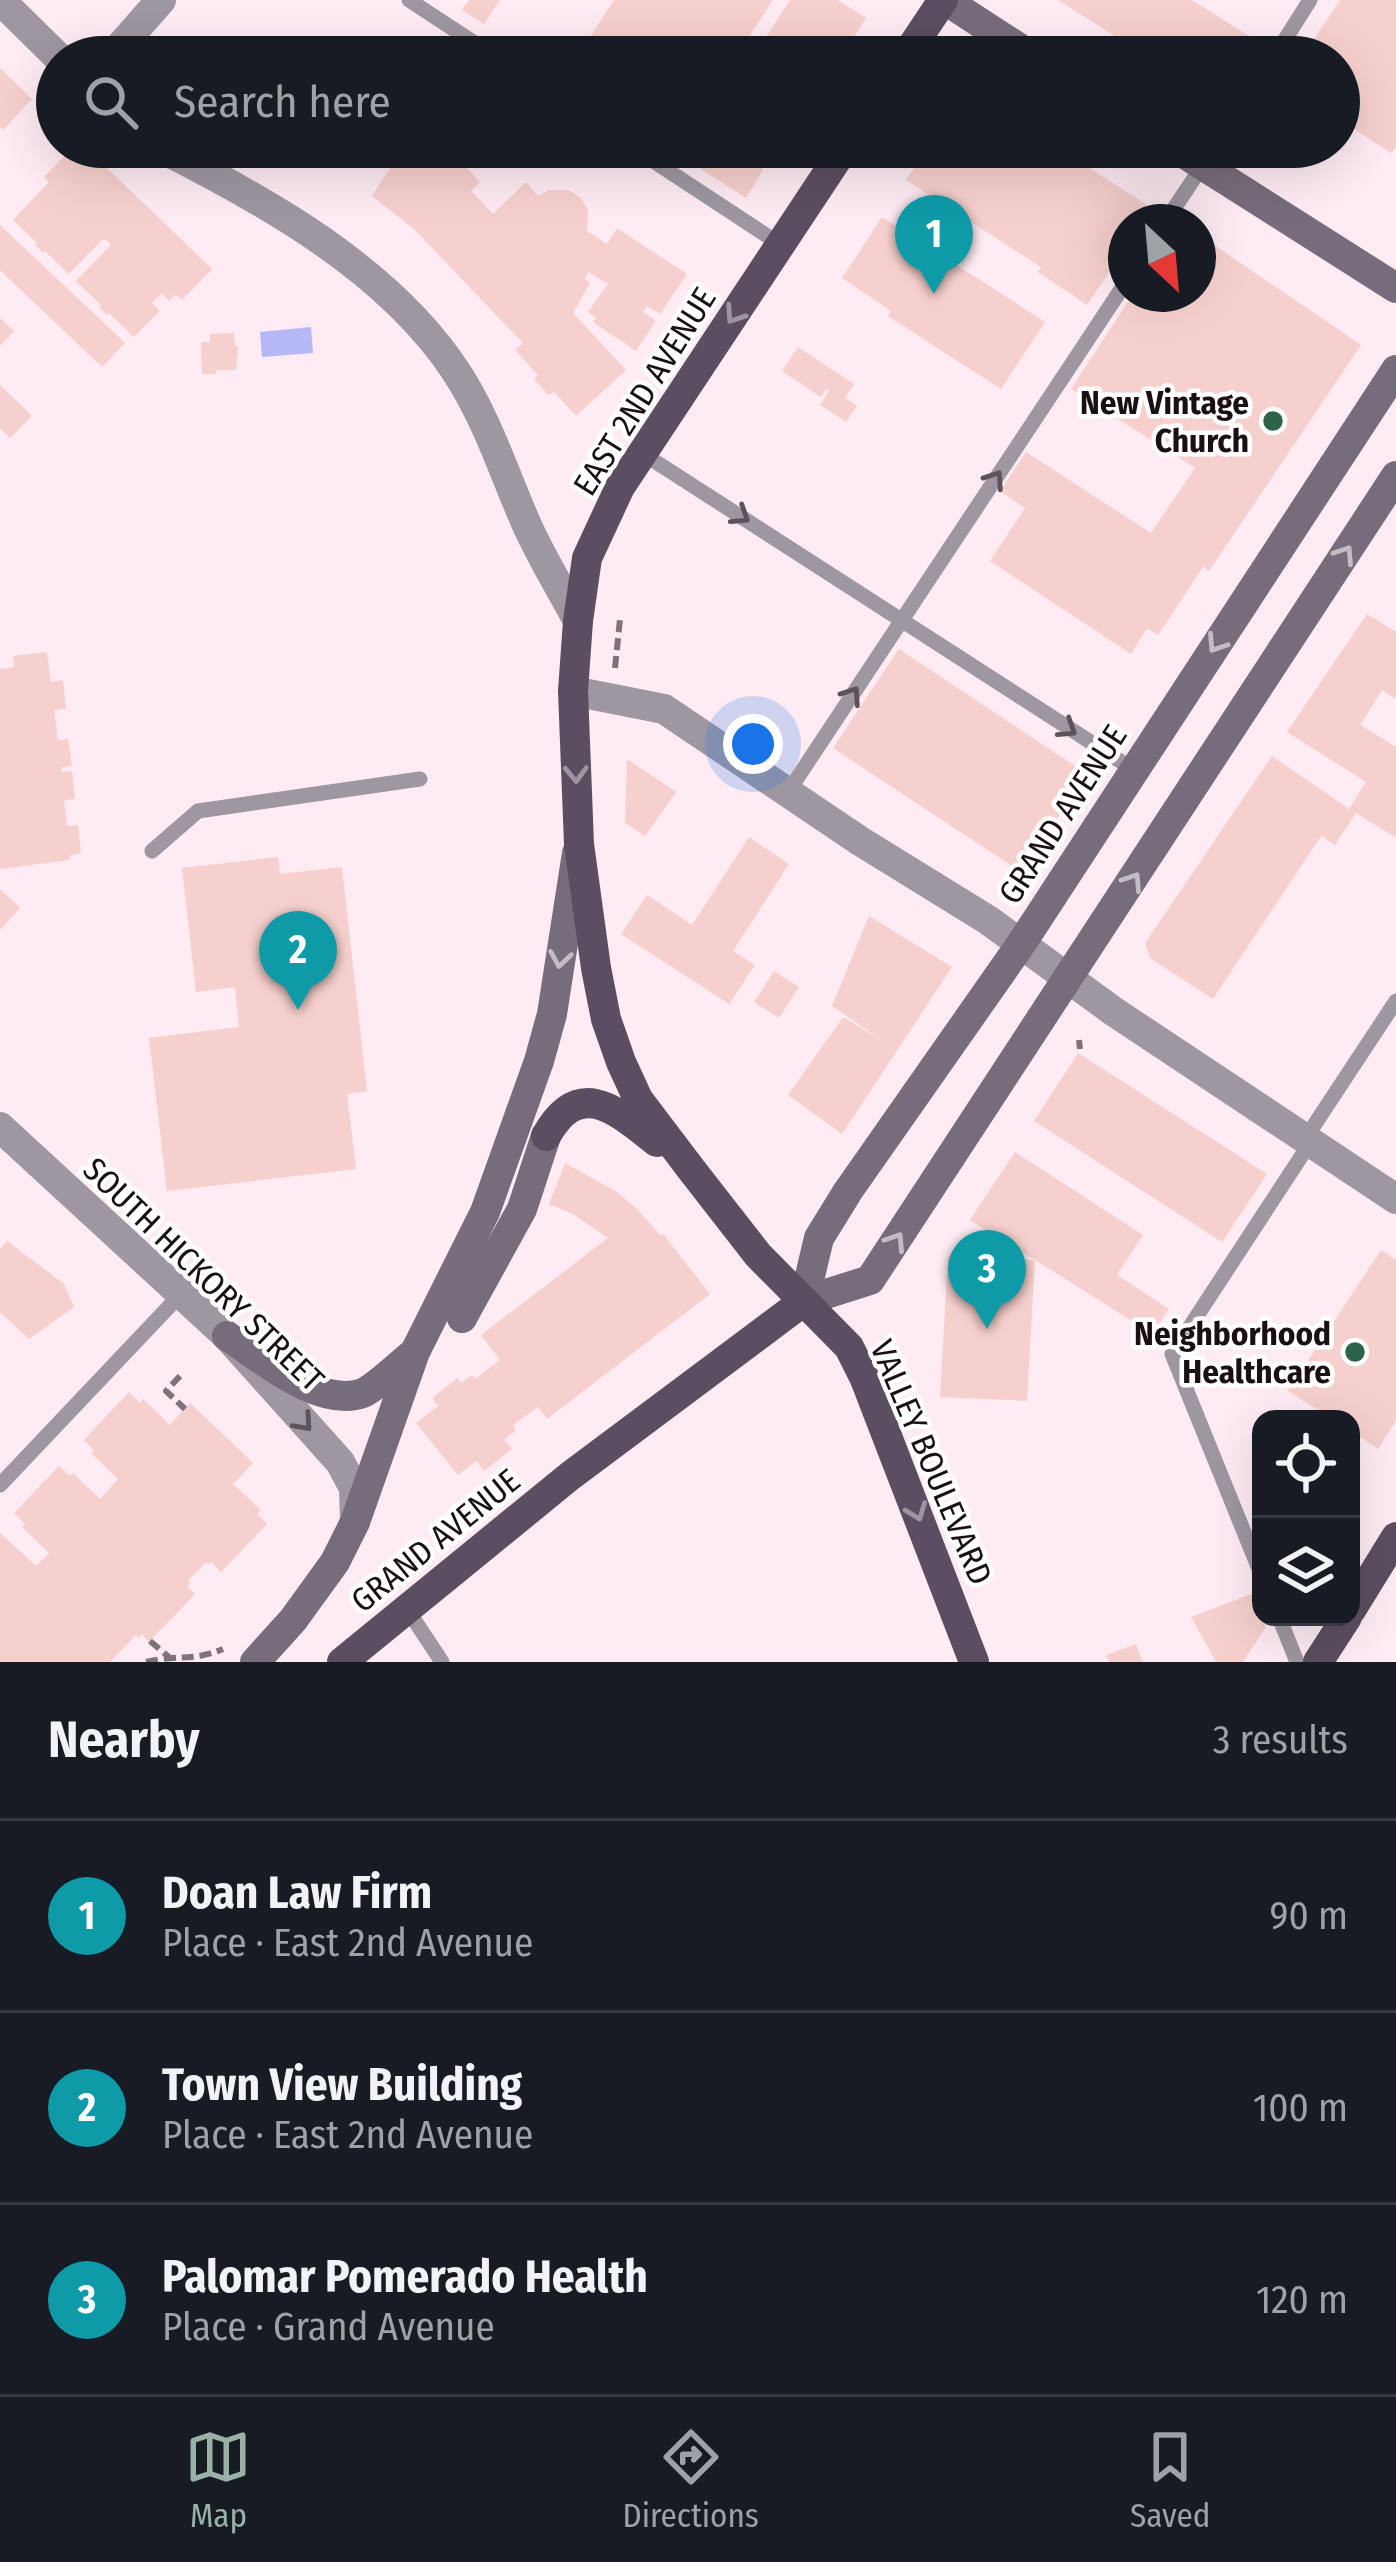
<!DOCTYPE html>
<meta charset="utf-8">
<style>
:root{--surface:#171b24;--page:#242831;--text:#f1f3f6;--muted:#9ea1a6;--line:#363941;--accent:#99b2a8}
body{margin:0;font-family:"Fira Sans Condensed",sans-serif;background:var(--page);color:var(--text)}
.controls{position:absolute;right:36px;bottom:36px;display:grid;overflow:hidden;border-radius:24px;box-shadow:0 12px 48px #0002}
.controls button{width:108px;height:108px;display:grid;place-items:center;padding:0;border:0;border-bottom:3px solid var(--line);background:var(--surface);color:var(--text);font:60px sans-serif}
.compass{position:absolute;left:1108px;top:204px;width:108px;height:108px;border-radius:50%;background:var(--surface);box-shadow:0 12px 48px #0002;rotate:154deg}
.you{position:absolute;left:753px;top:744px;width:42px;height:42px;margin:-30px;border:9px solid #fff;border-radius:50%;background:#1a73e8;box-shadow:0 0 0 18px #1a73e833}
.badge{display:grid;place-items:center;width:78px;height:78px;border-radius:50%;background:var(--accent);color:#fff;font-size:39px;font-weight:700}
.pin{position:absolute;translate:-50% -99px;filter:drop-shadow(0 3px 6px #0008)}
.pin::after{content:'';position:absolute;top:63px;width:42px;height:36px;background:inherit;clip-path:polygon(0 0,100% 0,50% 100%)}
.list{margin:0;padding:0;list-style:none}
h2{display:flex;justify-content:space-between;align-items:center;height:156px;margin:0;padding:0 48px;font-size:51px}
h2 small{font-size:39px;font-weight:400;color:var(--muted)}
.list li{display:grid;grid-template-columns:78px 1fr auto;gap:36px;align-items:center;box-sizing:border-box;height:192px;padding:0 48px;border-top:3px solid var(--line)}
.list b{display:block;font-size:45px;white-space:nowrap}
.list p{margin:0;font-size:39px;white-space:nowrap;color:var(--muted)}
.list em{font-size:39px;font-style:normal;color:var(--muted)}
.icon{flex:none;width:66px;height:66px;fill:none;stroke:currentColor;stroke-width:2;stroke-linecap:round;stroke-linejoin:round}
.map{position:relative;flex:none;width:1396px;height:1662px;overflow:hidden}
.search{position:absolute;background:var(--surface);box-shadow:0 12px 48px #0002;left:36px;right:36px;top:36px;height:132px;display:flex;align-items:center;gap:30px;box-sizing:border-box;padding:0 42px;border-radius:66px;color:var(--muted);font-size:45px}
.sheet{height:732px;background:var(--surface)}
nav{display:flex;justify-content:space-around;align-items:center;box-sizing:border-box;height:168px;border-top:3px solid var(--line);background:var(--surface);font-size:33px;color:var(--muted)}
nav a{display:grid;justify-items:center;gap:6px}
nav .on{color:var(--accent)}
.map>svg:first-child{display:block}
.water{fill:#b5b8f5}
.building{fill:#f6d0cd}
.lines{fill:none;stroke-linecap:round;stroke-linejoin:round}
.path{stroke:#807279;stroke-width:6;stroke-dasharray:12 6;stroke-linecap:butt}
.service{stroke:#9e97a1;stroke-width:15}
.minor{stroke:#9e97a1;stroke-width:30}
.tertiary{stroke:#9e97a1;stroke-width:30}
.secondary{stroke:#776c7b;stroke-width:30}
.primary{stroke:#5b4e60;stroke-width:30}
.oneway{stroke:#9d95a0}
.oneway2{stroke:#5c535a}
.oneway3{stroke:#c2bdc4}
.poi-dot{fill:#2d6348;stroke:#fff;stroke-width:4.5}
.labels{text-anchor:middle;stroke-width:9;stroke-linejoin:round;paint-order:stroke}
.street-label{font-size:33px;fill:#190f14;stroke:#fff}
.poi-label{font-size:33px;font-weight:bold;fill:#190f14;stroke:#fff;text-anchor:end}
</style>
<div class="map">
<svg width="1396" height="1662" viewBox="0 0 1396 1662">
<rect width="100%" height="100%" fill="#feebf3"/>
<!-- water -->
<path class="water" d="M311,327L313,353L262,357L260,332Z"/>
<!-- building -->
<path class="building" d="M469,0H500L484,24L462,10Z
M614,0H773L736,57H577Z
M790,0H838L866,18L841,57H753Z
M1058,0H1192L1260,43L1251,57H1148Z
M1340,0H1396V147L1391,153L1339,119V57H1302Z
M0,68L32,99L3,130L0,127Z
M73,147H85L212,269L182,300L176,294L169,301L162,293L152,303L160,311L134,337L109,313L107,315L99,307L101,305L76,281L111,245L104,238L69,274L45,251L43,253L35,245L37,243L13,220L49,182L44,177Z
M416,147H447L480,182L471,191L493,214L526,182L538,196L549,190H568L580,197L588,210L587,231L607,244L617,228L687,274L660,314L647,306L643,312L656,321L636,351L593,322L596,317L588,312L608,284L588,272L585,279L590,283L573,313L626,370L576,416L554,392L548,395L534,379L538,375L515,350L523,343L415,230L372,196L397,157L402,160Z
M704,147H779L774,155L763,161L762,172L746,198L693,164Z
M928,147H1057L1152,208L1142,222H1126V247L1087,305L1038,272L1041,267L906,180Z
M882,217L1045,322L1001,389L888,316L891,311L842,278Z
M0,225L125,343L102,367L0,270Z
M1198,234L1361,345L1209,571L1203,567L1158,635L1147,628L1131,654L990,561L1025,508L1000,491L1026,452L1151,533L1195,468L1071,389L1133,294H1198Z
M0,318L14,331L0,346Z
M234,333L235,346H238L236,370H216V374H202L201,342H210V334Z
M798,347L854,384L845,398L857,406L846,422L820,405L829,391L826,389L821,397L782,371Z
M0,385L32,416L10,438L0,428Z
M1367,614L1396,632V699L1382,690L1360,725L1396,747V838L1356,813L1335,845L1321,836L1213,999L1150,958L1145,943L1272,756L1349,809L1366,782L1287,732Z
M899,649L1078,768L1069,782L1078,788L1021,872L833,748Z
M47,652L51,682L63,680L66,709L54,710L58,740L68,739L72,766L62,767V772L72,771L75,799L64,800L67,826L78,825L81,853L70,855V860L0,869V669L14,667L13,656Z
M627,759L676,792L645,836L625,823Z
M749,837L789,864L733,951L755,965L729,1004L621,934L647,895L692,925Z
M278,857L280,874L342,867L367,1091L347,1094L356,1169L167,1191L149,1038L239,1027L235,987L196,992L182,868Z
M0,889L20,908L0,930Z
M869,916L952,967L842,1134L788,1095L843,1017L886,1043L832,1006Z
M774,971L799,987L779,1018L754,1002Z
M1078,1053L1267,1174L1222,1242L1034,1121Z
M1015,1152L1143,1235L1117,1275L1169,1309L1153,1334L1035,1260L1027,1401L940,1397L948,1256L1035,1260L970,1220Z
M565,1163L617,1192L637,1209L661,1236L663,1234L710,1294L547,1419L538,1407L513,1425L516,1430L504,1440L512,1449L484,1471L476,1461L458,1475L416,1423L438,1406L432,1398L457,1378L461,1383L472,1375L475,1379L500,1360L481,1335L608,1238L573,1214L549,1204Z
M7,1241L64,1284L74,1307L29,1339L0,1312V1249Z
M1381,1250L1396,1260V1421L1378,1449L1351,1431V1419H1332L1288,1391Z
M129,1392L140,1403L143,1399L170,1425L190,1403L253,1463L233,1484L261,1510L257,1514L267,1524L221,1572L211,1562L208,1565L206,1562L188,1581L190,1583L188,1587L195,1594L149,1642L142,1634L139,1638L136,1635L110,1662H0V1533L36,1566L49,1553L22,1527L25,1524L14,1513L59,1466L70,1476L73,1473L100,1499L118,1479L91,1453L94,1450L84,1440Z
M1254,1593L1266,1627L1243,1662H1216L1191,1617Z
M1136,1644L1143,1662H1109L1106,1655Z"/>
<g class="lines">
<!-- path -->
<path class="path" d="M615,668L620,619
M1079,1040L1080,1049
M180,1376L166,1391L185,1409
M150,1641L170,1658
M146,1662C179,1654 192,1662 223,1649"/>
<!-- service -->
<path class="service" d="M409,0L496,57
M1274,57L1310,0
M632,147L781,245
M1165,222L1215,147
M642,453L1134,770
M788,792L1126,282
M152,851L198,811L420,779
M1305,1139L1396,1001
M0,1485L181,1294
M1261,1574L1172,1354L1310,1143
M407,1609L442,1662
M1279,1617L1297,1662"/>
<!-- minor -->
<path class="minor" d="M0,0L58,57
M111,57L161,0
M159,147C266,201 390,270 457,373C487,419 504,473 526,523C541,557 561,589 578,621
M0,1127L227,1336L340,1462L354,1488L355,1522"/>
<!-- tertiary -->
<path class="tertiary" d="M573,691L664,709L860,841L988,920L1113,1011L1396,1199"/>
<!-- secondary -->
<path class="secondary" d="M945,0L1033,57
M1174,147L1396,288
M1396,370L1021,944L848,1191L819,1238L804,1301L870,1280L1396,476
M462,1318L522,1209L546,1136
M227,1336C261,1358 320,1409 363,1393C378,1386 401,1363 415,1352
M255,1662L293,1620L335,1562L355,1522L415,1352L485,1212L539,1061L552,1014L577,853"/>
<!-- primary -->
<path class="primary" d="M905,57L943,0
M845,147L620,487L587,558L578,621L573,691L579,844L596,968L606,1019L621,1062L638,1099L691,1169L758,1255L849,1347L865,1379L974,1662
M546,1136C580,1075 618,1112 657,1142
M1351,1610L1396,1537
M342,1662L570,1476L804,1301
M1318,1662L1347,1617"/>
</g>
<!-- one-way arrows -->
<defs><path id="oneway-chevron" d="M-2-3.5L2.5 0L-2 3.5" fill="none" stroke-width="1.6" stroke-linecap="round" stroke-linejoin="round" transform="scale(3)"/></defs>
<g class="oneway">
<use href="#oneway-chevron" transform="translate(734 315) rotate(124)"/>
<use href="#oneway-chevron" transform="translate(576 774) rotate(88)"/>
<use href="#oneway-chevron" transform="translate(917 1512) rotate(69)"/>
</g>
<g class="oneway2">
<use href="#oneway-chevron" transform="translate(995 479) rotate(-56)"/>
<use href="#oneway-chevron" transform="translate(741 516) rotate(33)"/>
<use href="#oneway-chevron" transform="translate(852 695) rotate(-56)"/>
<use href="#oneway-chevron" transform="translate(1068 729) rotate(33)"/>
<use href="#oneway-chevron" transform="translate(304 1423) rotate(48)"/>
</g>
<g class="oneway3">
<use href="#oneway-chevron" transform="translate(1345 554) rotate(-57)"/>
<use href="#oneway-chevron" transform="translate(1216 644) rotate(123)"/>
<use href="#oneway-chevron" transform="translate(1133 881) rotate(-57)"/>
<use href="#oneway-chevron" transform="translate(560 959) rotate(99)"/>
<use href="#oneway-chevron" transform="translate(896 1241) rotate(-57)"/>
</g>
<!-- markers -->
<g class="poi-dot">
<circle cx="1273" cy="421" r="12"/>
<circle cx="1355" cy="1352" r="12"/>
</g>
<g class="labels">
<!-- street labels -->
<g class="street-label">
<text transform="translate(644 391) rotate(-58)" y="12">EAST 2ND AVENUE</text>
<text transform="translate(1062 814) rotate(-57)" y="12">GRAND AVENUE</text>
<text transform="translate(204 1274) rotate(44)" y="12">SOUTH HICKORY STREET</text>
<text transform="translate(932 1462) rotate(67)" y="12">VALLEY BOULEVARD</text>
<text transform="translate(435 1540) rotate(-39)" y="12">GRAND AVENUE</text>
</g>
<!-- poi labels -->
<g class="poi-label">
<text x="1249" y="414">New Vintage<tspan x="1249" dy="38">Church</tspan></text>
<text x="1331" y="1345">Neighborhood<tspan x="1331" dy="38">Healthcare</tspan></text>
</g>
</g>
</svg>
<div class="controls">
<button><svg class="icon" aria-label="locate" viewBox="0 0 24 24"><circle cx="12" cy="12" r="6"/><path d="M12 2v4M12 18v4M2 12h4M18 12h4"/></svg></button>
<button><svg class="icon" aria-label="layers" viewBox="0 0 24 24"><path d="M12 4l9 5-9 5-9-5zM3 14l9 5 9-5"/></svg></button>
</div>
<svg class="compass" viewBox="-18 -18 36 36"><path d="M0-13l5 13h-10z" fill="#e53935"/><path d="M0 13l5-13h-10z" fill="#9ea1a6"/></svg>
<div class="you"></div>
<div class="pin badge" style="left:934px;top:294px;background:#0f9aa8">1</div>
<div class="pin badge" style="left:298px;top:1010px;background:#0f9aa8">2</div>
<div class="pin badge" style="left:987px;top:1329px;background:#0f9aa8">3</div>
<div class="search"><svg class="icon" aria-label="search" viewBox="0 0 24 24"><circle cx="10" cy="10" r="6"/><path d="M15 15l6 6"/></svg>Search here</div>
</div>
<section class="sheet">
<h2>Nearby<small>3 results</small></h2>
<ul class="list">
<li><span class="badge" style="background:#0f9aa8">1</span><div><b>Doan Law Firm</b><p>Place · East 2nd Avenue</p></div><em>90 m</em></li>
<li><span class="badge" style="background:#0f9aa8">2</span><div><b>Town View Building</b><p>Place · East 2nd Avenue</p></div><em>100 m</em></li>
<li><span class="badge" style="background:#0f9aa8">3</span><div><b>Palomar Pomerado Health</b><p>Place · Grand Avenue</p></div><em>120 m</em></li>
</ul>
</section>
<nav>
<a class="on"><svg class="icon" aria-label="map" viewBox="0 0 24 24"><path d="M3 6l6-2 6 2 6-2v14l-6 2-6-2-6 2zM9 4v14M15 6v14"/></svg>Map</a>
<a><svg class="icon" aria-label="directions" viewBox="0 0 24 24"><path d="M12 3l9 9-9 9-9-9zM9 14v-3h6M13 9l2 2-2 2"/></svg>Directions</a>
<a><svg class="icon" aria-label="saved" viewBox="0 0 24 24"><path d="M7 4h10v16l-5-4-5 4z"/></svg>Saved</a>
</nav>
